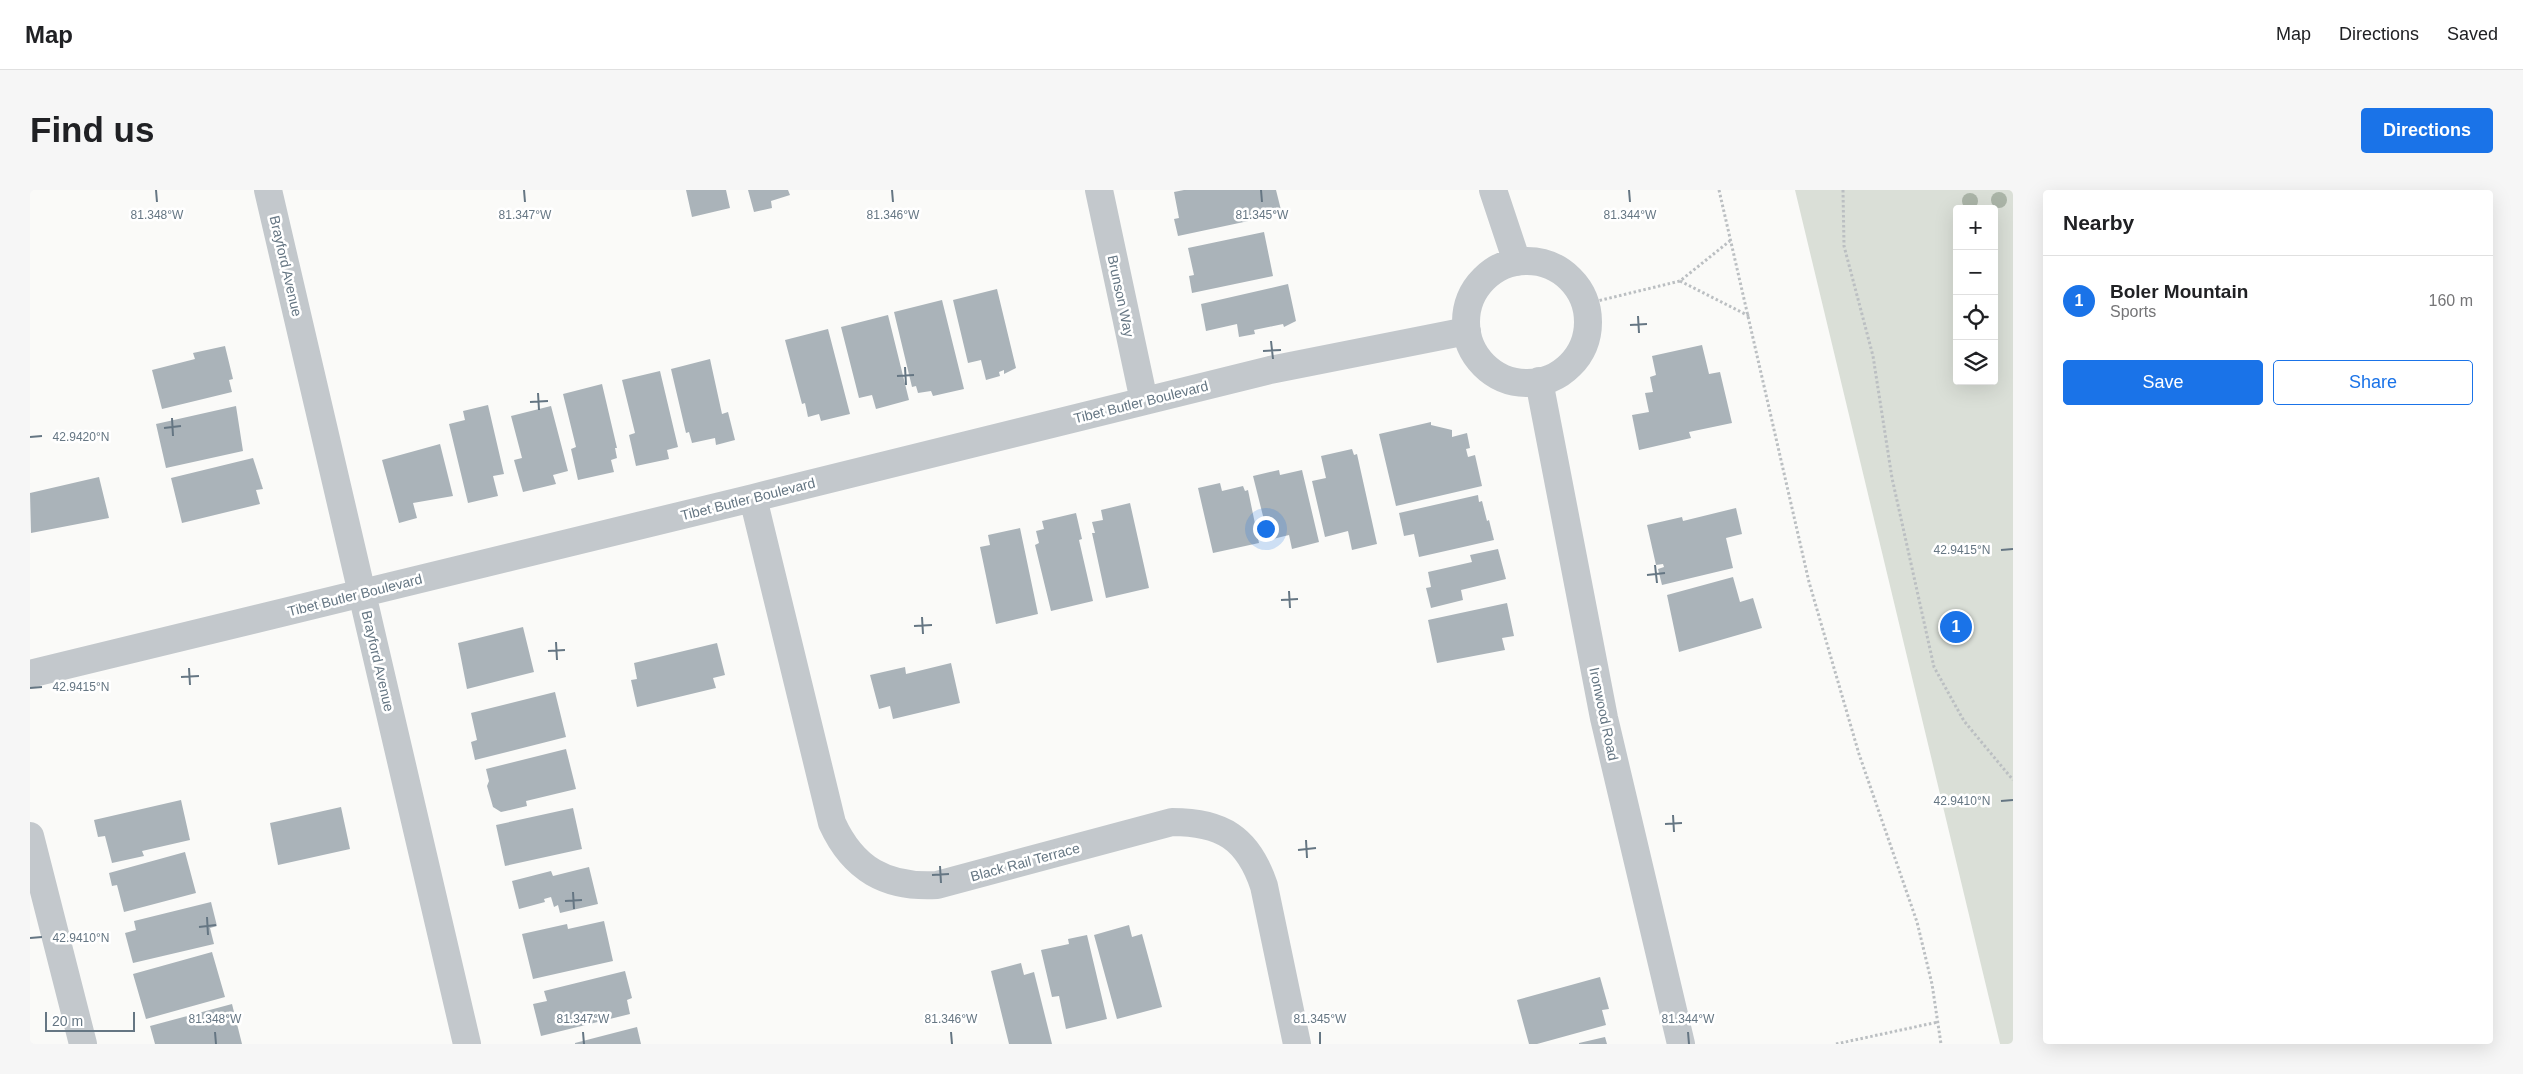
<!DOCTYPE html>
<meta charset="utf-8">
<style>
:root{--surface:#fff;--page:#f6f6f6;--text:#202124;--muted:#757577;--line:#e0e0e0;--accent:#1a73e8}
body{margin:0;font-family:Arial,sans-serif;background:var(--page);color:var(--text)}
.controls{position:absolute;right:15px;top:15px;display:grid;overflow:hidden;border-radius:5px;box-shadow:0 5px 20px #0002}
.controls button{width:45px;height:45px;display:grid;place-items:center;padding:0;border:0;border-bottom:1px solid var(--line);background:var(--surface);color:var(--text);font:25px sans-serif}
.scale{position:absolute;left:15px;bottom:12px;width:90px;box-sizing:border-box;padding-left:5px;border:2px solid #657683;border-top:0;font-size:14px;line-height:18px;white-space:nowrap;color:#657683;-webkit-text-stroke:4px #fff;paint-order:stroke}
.you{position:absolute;left:1235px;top:338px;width:18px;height:18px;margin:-12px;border:4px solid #fff;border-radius:50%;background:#1a73e8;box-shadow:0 0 0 8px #1a73e833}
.badge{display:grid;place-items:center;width:32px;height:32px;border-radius:50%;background:var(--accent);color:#fff;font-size:16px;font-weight:700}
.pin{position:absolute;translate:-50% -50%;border:2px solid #fff;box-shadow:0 1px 5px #0006}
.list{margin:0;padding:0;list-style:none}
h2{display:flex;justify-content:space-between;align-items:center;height:65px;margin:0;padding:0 20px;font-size:21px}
h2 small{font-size:16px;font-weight:400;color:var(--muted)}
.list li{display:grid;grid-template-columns:32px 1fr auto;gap:15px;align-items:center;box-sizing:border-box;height:90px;padding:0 20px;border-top:1px solid var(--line)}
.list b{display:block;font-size:19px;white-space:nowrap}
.list p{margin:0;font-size:16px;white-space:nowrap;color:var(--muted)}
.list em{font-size:16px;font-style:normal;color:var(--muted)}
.actions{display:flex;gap:10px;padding:15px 20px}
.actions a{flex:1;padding:11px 0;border:1px solid var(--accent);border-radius:5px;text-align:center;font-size:18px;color:var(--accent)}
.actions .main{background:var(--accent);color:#fff}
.icon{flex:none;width:28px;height:28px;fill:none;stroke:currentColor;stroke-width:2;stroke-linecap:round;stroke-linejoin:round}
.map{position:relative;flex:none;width:1983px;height:854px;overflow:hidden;border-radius:5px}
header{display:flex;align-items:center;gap:30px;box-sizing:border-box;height:70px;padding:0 25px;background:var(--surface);border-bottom:1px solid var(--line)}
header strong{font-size:24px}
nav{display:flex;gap:28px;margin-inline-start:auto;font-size:18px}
.intro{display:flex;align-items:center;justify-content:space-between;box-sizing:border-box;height:120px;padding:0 30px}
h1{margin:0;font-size:35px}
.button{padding:12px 22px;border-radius:5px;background:var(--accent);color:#fff;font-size:18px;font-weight:700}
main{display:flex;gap:30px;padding:0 30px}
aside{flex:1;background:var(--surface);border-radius:5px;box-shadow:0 5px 20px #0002}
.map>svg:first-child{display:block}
.green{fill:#dadfd7;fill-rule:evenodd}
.building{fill:#aab3b9}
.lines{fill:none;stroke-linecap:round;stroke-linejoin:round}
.path{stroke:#bbbfc2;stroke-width:3;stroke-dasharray:2.5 2.5;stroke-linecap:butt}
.minor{stroke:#c3c8cc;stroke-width:28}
.tree{fill:#aab4a7}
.ticks{fill:none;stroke:#657683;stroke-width:2}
.labels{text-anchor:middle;stroke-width:5;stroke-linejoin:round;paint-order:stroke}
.street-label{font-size:14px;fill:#657683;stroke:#fff}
.ticks-label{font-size:12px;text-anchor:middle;fill:#657683;stroke:#fff;stroke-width:5;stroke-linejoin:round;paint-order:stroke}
</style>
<header>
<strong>Map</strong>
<nav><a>Map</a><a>Directions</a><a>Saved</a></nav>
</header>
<div class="intro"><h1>Find us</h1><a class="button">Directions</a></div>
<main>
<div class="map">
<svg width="1983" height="854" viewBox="0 0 1983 854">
<rect width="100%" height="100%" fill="#fafaf8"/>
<!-- green -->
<path class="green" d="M1765,0H1983V854H1970ZM1927,19H1964V191H1927Z"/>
<!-- building -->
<path class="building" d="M656,0H696L700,18L662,27Z
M718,0H758L760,5L741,11L742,18L724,22Z
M1154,0H1246L1252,24L1148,46L1144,29L1149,28L1144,2Z
M1234,42L1243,86L1162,103L1159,86L1164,85L1158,58Z
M1258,94L1266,131L1254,137L1253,134L1224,140L1225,144L1209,147L1207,134L1176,141L1171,114Z
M967,99L986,178L974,184V180L969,182L970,186L956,190L951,170L938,173L923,110Z
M912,110L934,199L903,206L901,201L888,203L886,196L882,197L864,122Z
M858,125L879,210L846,219L842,205L829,208L811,137Z
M798,139L820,224L791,231L789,224L778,227L775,213L772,214L755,150Z
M1672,155L1679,184L1690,182L1702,233L1659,242L1661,248L1609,260L1602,225L1619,222L1615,203L1623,202L1620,187L1626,185L1622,166Z
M195,156L203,189L199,190L202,202L132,219L122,180L165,169L163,163Z
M680,169L692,224L698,222L705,250L686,255L685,248L662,253L659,242L656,243L641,179Z
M630,181L648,257L637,260L639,269L606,276L599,245L605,243L592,190Z
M572,194L587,258H585L587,268L581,270L584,282L548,290L541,259L546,257L533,204Z
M458,215L474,284L463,286L468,306L438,313L419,234L435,230L433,221Z
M206,216L213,261L136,278L126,234Z
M521,216L538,281L523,285L526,294L493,302L484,270L492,268L481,226Z
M1401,232V235L1422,240V247L1437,243L1440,258L1436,259L1438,267L1445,265L1452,296L1366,316L1349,244Z
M410,254L423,306L383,313L387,328L369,333L352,270Z
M1322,259L1324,265L1327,264L1347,354L1322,360L1318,341L1295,347L1282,291L1296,288L1291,266Z
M223,268L233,299L226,300L230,314L152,333L141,288Z
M1249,280L1250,285L1272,280L1289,352L1262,359L1259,345L1239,350L1223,286Z
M69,287L79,328L1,343L0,303Z
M1190,293L1192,301L1213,296L1215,301L1218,300L1229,353L1183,363L1168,298Z
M1448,305L1449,312L1452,311L1457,331L1459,330L1464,350L1389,367L1384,344L1374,346L1369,323Z
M1100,313L1119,398L1076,408L1062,343H1065L1062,332L1073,330L1071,320Z
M1706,318L1712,344L1696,348L1703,378L1632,395L1628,379L1634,377L1633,374L1626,375L1617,335L1652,327L1653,331Z
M1046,323L1052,349L1049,350L1063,411L1021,421L1005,355L1009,353L1006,341L1014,339L1012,331Z
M990,338L1008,424L966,434L950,357L960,355L958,345Z
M1468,359L1476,389L1431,400L1433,410L1401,418L1396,398L1401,397L1398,382L1442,372L1440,365Z
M1703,387L1710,412L1723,408L1732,438L1649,462L1637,405Z
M1477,413L1484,446L1472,448L1475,460L1407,473L1398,430Z
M493,437L504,482L437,499L428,453Z
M687,453L695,485L683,488L686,498L607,517L601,490L607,489L604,473Z
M921,473L930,513L863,529L860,516L849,519L840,485L875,477L876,484Z
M525,502L536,547L445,570L441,552L447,550L441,523Z
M536,559L546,599L496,611L497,616L471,622L463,617L457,596L459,591L456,579Z
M151,610L160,650L112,661L114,666L82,673L75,646L68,647L64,630Z
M311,617L320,659L248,675L240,633Z
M543,618L552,659L475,676L466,635Z
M155,662L166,703L94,722L87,695L82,696L79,683Z
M559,677L568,714L530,723L528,715L524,717L521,707L514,709L515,712L489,719L482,691L521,681L523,686Z
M181,712L187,736L180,738L184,754L103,773L95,743L106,740L104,731Z
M574,731L583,771L503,789L492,744L537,734L538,739Z
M1099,735L1102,747L1112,744L1132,817L1087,829L1064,745Z
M1057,745L1077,829L1036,839L1029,806L1022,807L1011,760L1039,754L1038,749Z
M182,762L195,807L116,829L103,784Z
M991,773L994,785L1004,782L1022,854H979L961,781Z
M595,781L602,808L597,810L600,824L511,846L503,814L517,811L514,801Z
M1570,787L1579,819L1572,820L1576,835L1507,854H1499L1487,810Z
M202,814L212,854H125L120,836Z
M607,837L611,854H545V853Z
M1575,847L1577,854H1549V853Z"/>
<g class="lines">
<!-- path -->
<path class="path" d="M1689,0L1779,392L1829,564L1887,732L1902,794L1911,854
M1813,0L1814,56L1843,166L1862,288L1904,477L1934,531L1983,590
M1650,91L1719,126
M1555,114L1650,91L1701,50
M1806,854L1908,832"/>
<!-- minor -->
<path class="minor" d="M238,0L437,854
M1069,0L1114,211
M1463,0L1487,72
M1436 132a61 61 0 1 1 122 0a61 61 0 1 1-122 0Z
M1509,191L1574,528L1651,854
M723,308L802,633C823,679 856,698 907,695L1142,632C1192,632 1218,648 1234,696L1267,854
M0,484L723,308L1240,180L1437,141
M0,646L53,854"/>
</g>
<!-- trees -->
<g class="tree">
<circle cx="1969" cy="10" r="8"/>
<circle cx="1940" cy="11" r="8"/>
</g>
<!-- ticks -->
<path class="ticks" d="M126,0L127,12M494,0L495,12M862,0L863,12M1231,0L1232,12M1599,0L1600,12M1608,126L1609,143M1600,135L1617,134M1241,151L1243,169M1233,161L1251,160M875,177L876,195M867,186L884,185M508,203L509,220M500,212L518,211M142,228L143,246M134,238L151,236M0,247L12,246M1971,360L1983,359M1625,375L1627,393M1617,385L1635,383M1259,401L1260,418M1251,410L1268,409M892,427L893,444M884,436L902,435M526,452L527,470M518,461L535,460M159,478L160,495M151,487L169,486M0,498L12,497M1971,611L1983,610M1643,625L1644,642M1635,634L1652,633M1276,650L1277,668M1268,660L1286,658M910,676L911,693M902,685L919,684M543,702L544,719M535,711L552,710M177,727L178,745M169,737L186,735M0,748L12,747M185,842L186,854M553,842L554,854M921,842L922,854M1290,842V854M1658,842L1659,854"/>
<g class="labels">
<!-- street labels -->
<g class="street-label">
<text transform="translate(256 76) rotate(77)" y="5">Brayford Avenue</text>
<text transform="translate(1091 106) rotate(78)" y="5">Brunson Way</text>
<text transform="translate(1111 212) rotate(-14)" y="5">Tibet Butler Boulevard</text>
<text transform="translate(718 309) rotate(-14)" y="5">Tibet Butler Boulevard</text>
<text transform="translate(325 405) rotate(-14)" y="5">Tibet Butler Boulevard</text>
<text transform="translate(348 471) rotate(77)" y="5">Brayford Avenue</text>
<text transform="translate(1574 524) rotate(78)" y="5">Ironwood Road</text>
<text transform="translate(995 672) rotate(-15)" y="5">Black Rail Terrace</text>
</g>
</g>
<g class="ticks-label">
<text x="127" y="29">81.348°W</text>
<text x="495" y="29">81.347°W</text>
<text x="863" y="29">81.346°W</text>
<text x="1232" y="29">81.345°W</text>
<text x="1600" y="29">81.344°W</text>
<text x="51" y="251">42.9420°N</text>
<text x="1932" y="364">42.9415°N</text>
<text x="51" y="501">42.9415°N</text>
<text x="1932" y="615">42.9410°N</text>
<text x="51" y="752">42.9410°N</text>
<text x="185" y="833">81.348°W</text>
<text x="553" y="833">81.347°W</text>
<text x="921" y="833">81.346°W</text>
<text x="1290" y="833">81.345°W</text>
<text x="1658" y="833">81.344°W</text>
</g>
</svg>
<div class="controls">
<button>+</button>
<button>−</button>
<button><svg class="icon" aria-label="locate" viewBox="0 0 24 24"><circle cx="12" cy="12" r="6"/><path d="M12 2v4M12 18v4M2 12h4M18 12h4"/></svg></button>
<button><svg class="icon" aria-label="layers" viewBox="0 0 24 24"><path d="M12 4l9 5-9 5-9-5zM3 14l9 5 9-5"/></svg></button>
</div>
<div class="scale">20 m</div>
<div class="you"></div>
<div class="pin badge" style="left:1926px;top:437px">1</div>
</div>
<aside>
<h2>Nearby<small></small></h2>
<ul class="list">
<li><span class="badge">1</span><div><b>Boler Mountain</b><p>Sports</p></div><em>160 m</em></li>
</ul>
<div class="actions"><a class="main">Save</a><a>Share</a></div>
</aside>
</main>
